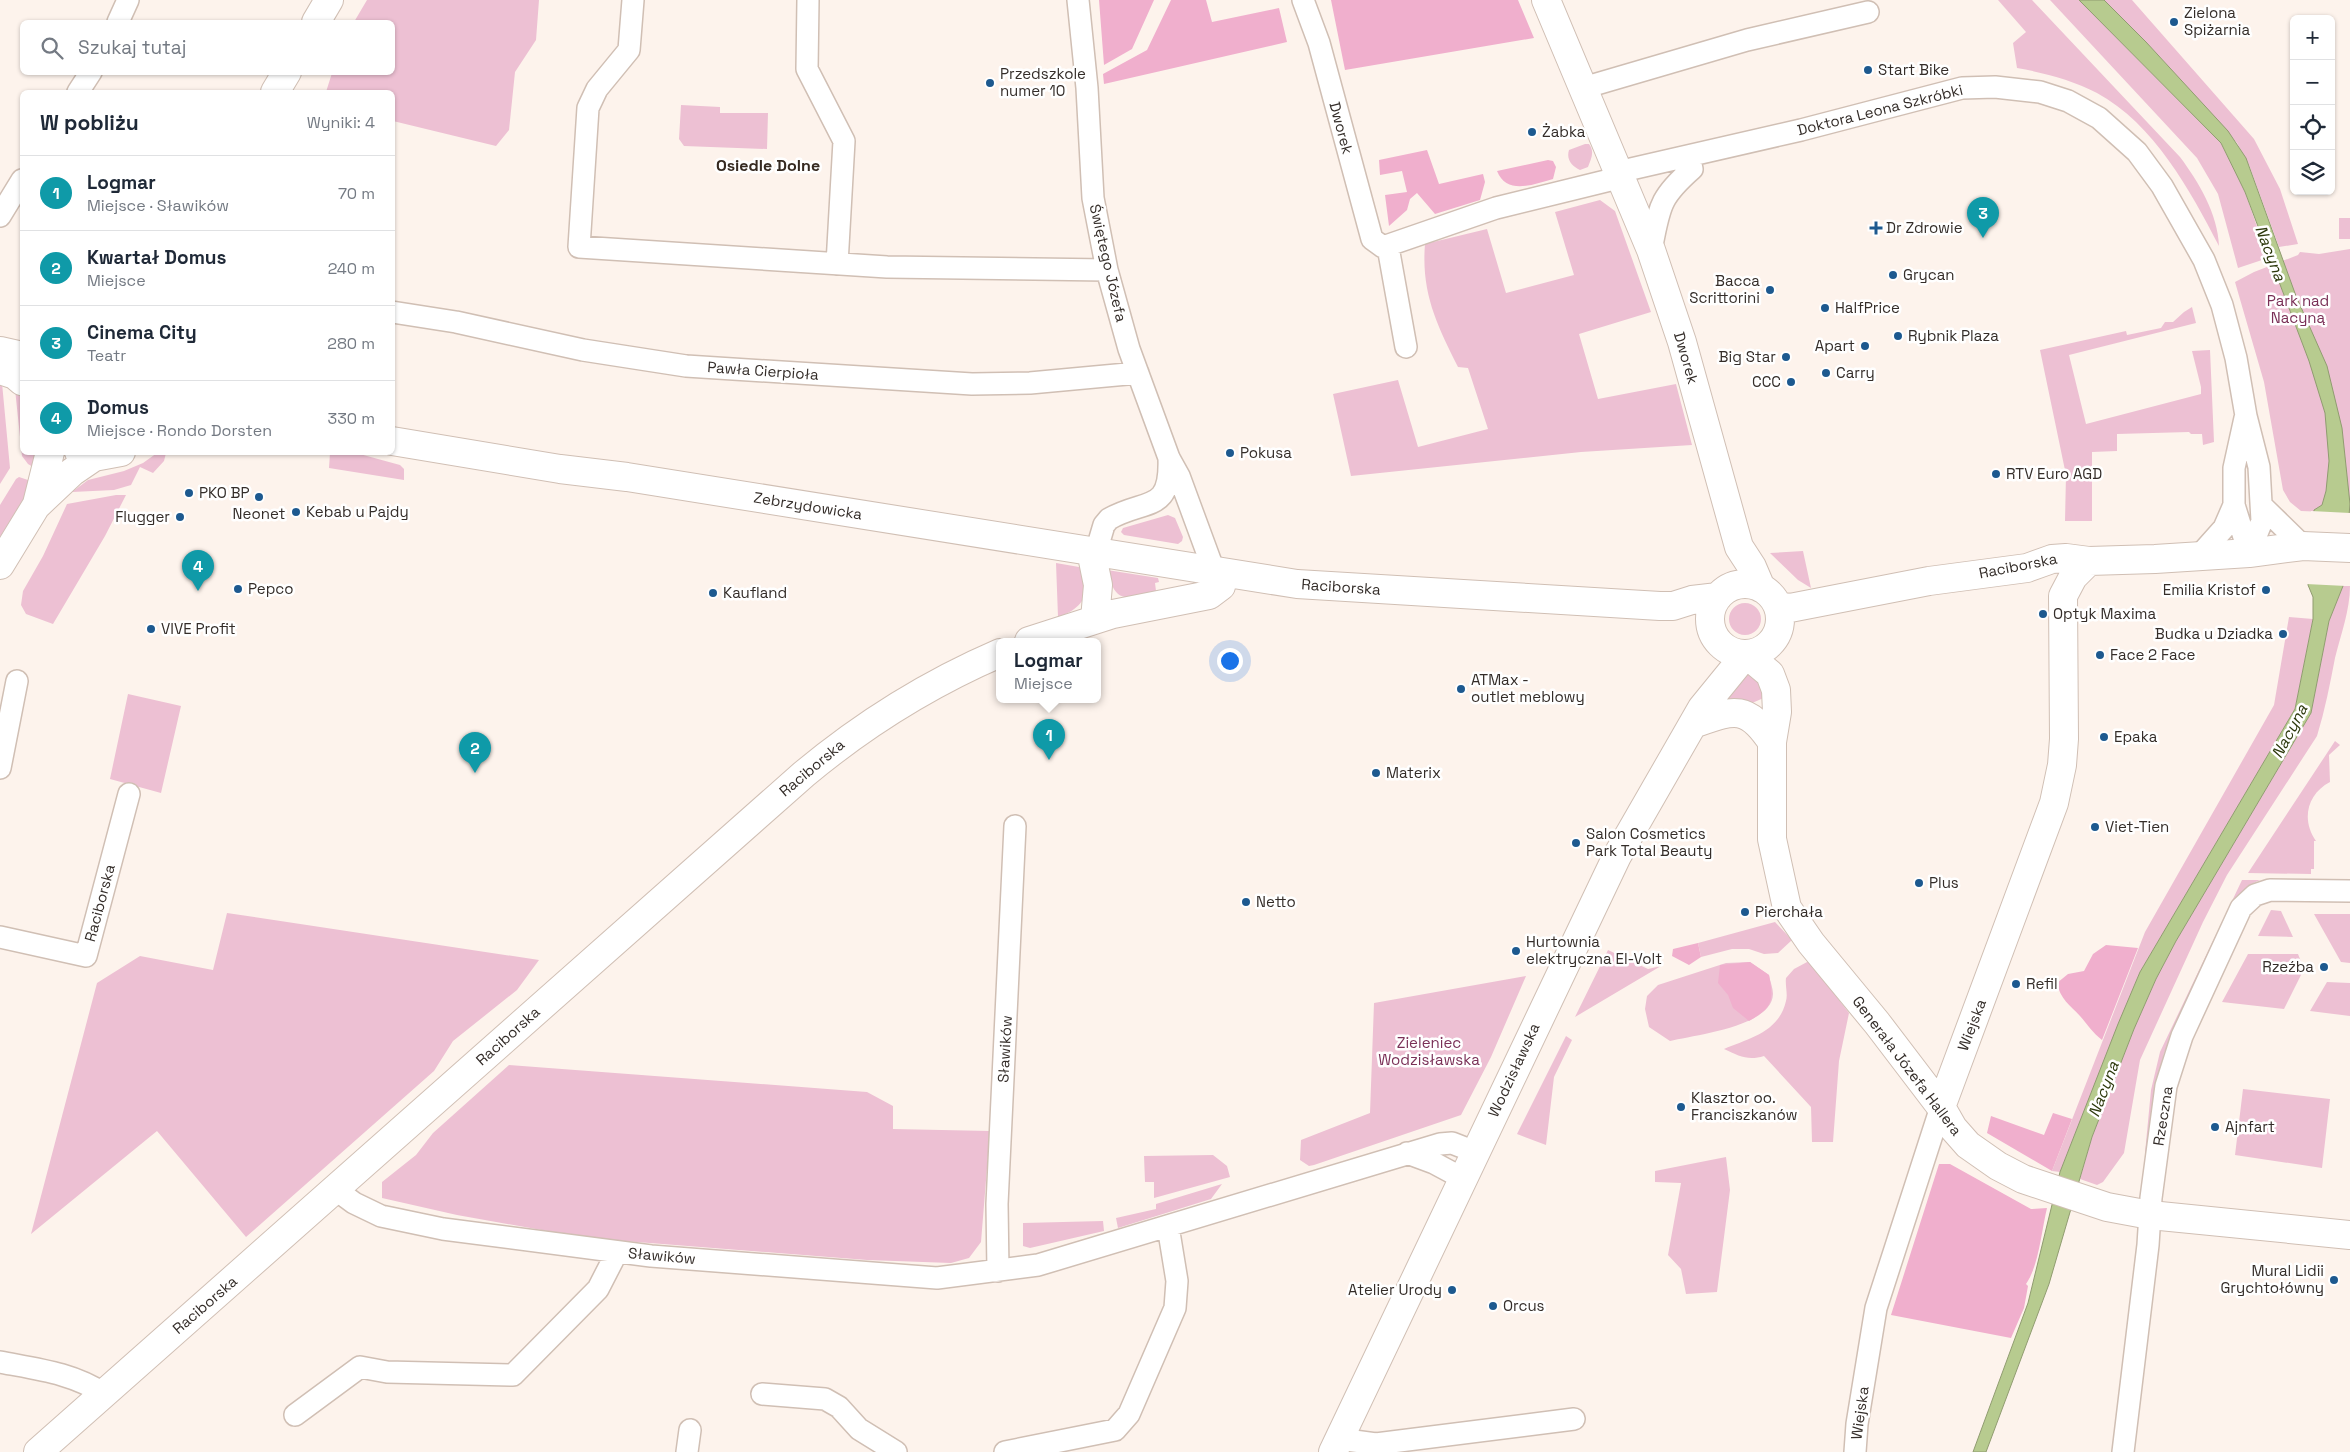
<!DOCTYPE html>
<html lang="pl">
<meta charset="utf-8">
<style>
:root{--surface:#fff;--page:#f6f6f7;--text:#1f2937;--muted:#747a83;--line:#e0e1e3;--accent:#0f766e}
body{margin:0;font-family:"Space Grotesk",sans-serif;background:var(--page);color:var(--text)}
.controls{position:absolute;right:15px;top:15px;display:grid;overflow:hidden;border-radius:8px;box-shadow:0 1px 4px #0004}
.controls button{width:45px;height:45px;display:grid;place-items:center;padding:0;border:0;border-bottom:1px solid var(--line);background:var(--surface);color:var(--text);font:25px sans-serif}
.you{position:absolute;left:1229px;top:660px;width:18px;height:18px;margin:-12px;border:4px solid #fff;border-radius:50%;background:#1a73e8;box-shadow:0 0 0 8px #1a73e833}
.badge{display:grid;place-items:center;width:32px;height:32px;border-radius:50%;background:var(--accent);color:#fff;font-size:16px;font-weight:700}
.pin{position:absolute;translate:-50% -41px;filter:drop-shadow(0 1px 2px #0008)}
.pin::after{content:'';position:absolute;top:26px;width:18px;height:15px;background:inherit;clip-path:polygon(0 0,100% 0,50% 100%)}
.popup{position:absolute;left:996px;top:638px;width:105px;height:65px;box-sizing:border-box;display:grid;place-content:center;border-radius:8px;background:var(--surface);filter:drop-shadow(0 1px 4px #0005);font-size:16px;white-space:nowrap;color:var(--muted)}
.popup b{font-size:19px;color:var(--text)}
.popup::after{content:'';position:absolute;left:50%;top:100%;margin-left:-10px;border:10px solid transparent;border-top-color:var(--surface)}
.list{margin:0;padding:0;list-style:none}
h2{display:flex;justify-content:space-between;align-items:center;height:65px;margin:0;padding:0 20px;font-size:21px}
h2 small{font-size:16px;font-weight:400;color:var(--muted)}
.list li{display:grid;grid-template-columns:32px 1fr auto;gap:15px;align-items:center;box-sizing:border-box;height:75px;padding:0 20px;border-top:1px solid var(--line)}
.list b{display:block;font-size:19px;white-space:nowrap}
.list p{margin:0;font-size:16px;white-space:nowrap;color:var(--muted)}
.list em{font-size:16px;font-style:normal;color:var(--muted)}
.icon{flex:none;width:28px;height:28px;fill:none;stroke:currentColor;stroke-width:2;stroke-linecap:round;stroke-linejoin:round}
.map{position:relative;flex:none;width:2350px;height:1452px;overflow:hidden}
.search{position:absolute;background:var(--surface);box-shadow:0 1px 4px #0004;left:20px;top:20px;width:375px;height:55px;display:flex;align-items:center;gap:12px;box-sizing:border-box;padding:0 18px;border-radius:8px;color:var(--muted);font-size:19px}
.panel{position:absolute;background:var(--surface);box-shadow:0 1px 4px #0004;left:20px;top:90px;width:375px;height:365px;border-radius:8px}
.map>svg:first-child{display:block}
.green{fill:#edc0d3}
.forest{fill:#f0afcd}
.water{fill:#b7cb8f;stroke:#909c70}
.pier{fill:#fdf3ec}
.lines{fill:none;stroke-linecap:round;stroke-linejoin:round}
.street-casing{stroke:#d0bfb4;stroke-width:24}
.secondary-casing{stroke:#d0bfb4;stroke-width:30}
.primary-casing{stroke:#d0bfb4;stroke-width:30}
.street{stroke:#fff;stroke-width:21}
.secondary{stroke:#fff;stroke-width:28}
.primary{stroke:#fff;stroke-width:28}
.poi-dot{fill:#1d598f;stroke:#fff;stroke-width:2}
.labels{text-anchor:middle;stroke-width:5;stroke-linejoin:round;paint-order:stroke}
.poi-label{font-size:15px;fill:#342d29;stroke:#fff;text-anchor:start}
.street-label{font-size:15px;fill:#342d29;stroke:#fff}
.park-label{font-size:15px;fill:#7a3057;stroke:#fff}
.neighbourhood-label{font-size:16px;font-weight:bold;fill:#362a21;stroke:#fff}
.water-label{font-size:16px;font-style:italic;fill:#2d390c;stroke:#fff}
</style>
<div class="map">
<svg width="2350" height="1452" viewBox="0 0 2350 1452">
<rect width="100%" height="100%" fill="#fdf3ec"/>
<!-- green -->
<path class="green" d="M367,0H539L536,40L515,72L509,130L496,146L393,121L392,92H326L332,73L392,72V22H354Z
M1998,0H2032L2180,157C2198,181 2218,214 2219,246C2190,190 2154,124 2097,93C2072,80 2045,73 2017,68L2013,43L2026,32Z
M2050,0H2079L2221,143L2245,192L2268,258L2238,268L2218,194L2197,158Z
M2104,0H2132L2254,139L2280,189L2298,244L2279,247L2249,165L2237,143L2160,57Z
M681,105L720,107V113H768L767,149L684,146L679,139Z
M1585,144H1589C1595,152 1591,159 1588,167L1580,170C1572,166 1566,160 1569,150Z
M1600,200L1615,211L1651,312L1579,334L1598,399L1676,384L1692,445L1581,452L1351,476L1333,394L1398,380L1418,447L1488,429L1468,368L1458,367C1437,325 1421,293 1425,244L1487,229L1506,293L1574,275L1555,212Z
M2339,218H2350V239H2339Z
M2350,249V513L2301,511L2290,502L2283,490L2264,382L2235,282L2254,272L2298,255L2300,252L2319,254Z
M2192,307L2196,323L2069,355L2086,424L2201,394V387L2192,351L2210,350L2214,442L2203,445L2202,434H2191L2189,432L2117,434V451L2092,452V521H2065L2066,475L2040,350L2126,331L2127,335L2161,328L2165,322H2173L2184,312Z
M0,383H2L10,468L0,484Z
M15,389L22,391V452L41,453L38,470L28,464L22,456Z
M157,453H166L164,461L153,473L140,467L131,485L114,490L72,492L88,480L124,471L143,463Z
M330,453H356L400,465L404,469V480L329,468Z
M19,477L34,482L0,537V505L16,479Z
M116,495H126L105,536L53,624L26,614L21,605L23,591L43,556L67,504Z
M1168,515L1175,518L1183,537L1182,541L1178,544L1124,535L1121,532L1123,528Z
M1803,551L1811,588L1798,580L1770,553Z
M1056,563L1079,567C1095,591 1083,609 1058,617Z
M1107,570L1158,578L1159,582L1155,583L1156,591C1126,598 1116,606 1107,570Z
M2343,586H2350C2350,610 2341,634 2335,658C2330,684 2325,710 2317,736L2227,875L2203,922L2140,1060L2124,1153L2103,1182L2097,1185L2080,1179L2092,1137L2134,1029L2156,979L2176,941L2311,713L2329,621Z
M1729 619a16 16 0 1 1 32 0a16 16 0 1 1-32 0Z
M2289,617L2313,619L2295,709L2140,972L2060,1172L2052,1171L2145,932L2274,705Z
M1740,670L1755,675L1766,697L1752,703L1741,700H1724Z
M128,694L181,706L161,793L110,779Z
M2335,741L2340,745L2329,755L2330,782C2307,794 2301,820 2316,841H2314V869H2311V874L2248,873Z
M2242,880H2260L2249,885L2236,899L2164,1053L2155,1090L2148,1153H2145L2151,1090L2160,1052Z
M2271,910L2281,911L2293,937L2258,936Z
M227,913L539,960L517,990L453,1041L434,1071L246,1237L157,1131L31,1234L97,983L140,956L213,970Z
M2314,914H2350V963L2341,962Z
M1775,922L1792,940L1778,953L1764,954L1749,949H1732L1701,957L1698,943Z
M1608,950L1648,969L1661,966L1575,1017Z
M2248,954H2298L2304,969L2284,1009L2222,1002Z
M1809,961L1849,1013L1839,1061L1833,1142H1812L1811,1107L1764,1056C1748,1061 1739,1056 1724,1049C1750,1038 1779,1032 1786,1001C1788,994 1785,986 1786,978L1794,969Z
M1750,962L1769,975C1770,981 1773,988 1773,994C1772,1027 1694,1035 1670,1041L1649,1027L1645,1009L1647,996L1658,985L1726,963Z
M1526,976L1491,1057L1461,1115L1314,1165L1309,1166L1300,1160L1301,1140L1370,1113L1374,1003Z
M2327,982L2350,983V1016L2310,1011Z
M1566,1036L1572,1040L1554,1077L1546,1145L1517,1134Z
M509,1065L867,1092L893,1106V1129L990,1131L981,1242L969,1258L951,1263L867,1260L586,1238L457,1215L382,1198V1182L416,1155L433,1133Z
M2243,1089L2330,1099L2322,1168L2235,1155Z
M1213,1155L1227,1166L1230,1177L1154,1198V1182H1145L1144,1156Z
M1726,1157L1730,1190L1717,1292L1686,1294L1681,1269L1668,1255L1681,1183L1655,1182V1171Z
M1222,1184L1211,1199L1118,1228L1116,1218L1156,1209V1204Z
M1103,1221L1104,1231L1030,1248L1023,1246V1223Z"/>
<!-- forest -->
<path class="forest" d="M1099,0H1154L1132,49L1104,65Z
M1171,0H1206L1212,22L1279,8L1287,42L1104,84L1103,74L1147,50Z
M1331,0H1518L1534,38L1345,70Z
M1427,150L1439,184L1483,174L1485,182L1480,200L1435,214L1417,193L1410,199L1407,210L1389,226L1385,195L1407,192L1402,171L1380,175L1379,160Z
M1548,160L1553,161L1556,167L1553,179C1534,184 1507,196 1497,171Z
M1698,943L1701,957L1689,965L1672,956L1673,949Z
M2106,945L2138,948L2102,1040C2092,1032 2088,1025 2080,1016C2070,1005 2060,999 2057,983L2068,974L2084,971L2093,954Z
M1750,962L1769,975C1774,1001 1773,1007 1749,1021L1733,1008L1728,995L1718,983L1720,965Z
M2053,1113L2072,1119L2052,1171L1987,1133L1991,1116L2044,1135Z
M1939,1164H1950L2031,1209L2047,1208C2041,1233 2039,1265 2026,1284L2028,1286L2024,1308L2011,1338L1891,1315Z"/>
<!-- water -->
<path class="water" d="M2079,0H2104L2146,42L2228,131L2246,158L2296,296L2327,366L2342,428L2350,504L2343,586L2329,621L2311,713L2176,941L2156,979L2134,1029L2092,1137L2049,1284L1986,1452H1973L2028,1303L2060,1172L2118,1024L2140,972L2295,709L2313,619V597L2308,585L2314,510L2322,505L2326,491L2329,461L2325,413L2309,361L2245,192L2221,143Z"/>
<!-- pier -->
<path class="pier" d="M2311,511L2350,513V545L2346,586L2306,584Z"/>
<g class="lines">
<!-- street casing -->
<g class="street-casing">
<path id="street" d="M633,0L629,50L597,89L588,108L579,247L887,267L1107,270
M808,0L807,69L844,141L837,264
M1078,0L1087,88L1093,198L1107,270L1129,349L1169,458L1179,476L1214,571
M1303,0L1319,43L1372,239L1383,247L1496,208L1610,180L1631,169L1801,130L1962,88L1995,87L2040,92L2068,101L2099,118L2137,152L2162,186L2204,260L2222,305L2236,358L2246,416L2259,467L2262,521L2249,553
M118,22L128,0
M1583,88L1747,40L1868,12
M78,92L91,72
M0,216L22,180
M1388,247L1406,347
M1651,250C1660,207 1658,199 1692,169L1689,156
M392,312L456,322L583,350L686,366L972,384L1030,383L1138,373
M2245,418L2234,468V505L2249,553
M2263,507L2303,546
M1096,552L1104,525L1109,519C1146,498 1171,514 1169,458
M2199,556L2224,528L2234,505
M0,768L17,681
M0,937L86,956L129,794
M1407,1153L1434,1163L1462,1178
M335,1189L354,1203L381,1216L443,1229L651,1256L937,1278L1038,1265L1440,1144L1452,1143L1475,1152
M998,1271L997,1204L1015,826
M0,1362C36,1369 73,1373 104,1394
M762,1394L825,1399L839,1407L859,1429L896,1452
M295,1415L360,1367L387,1372L513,1375L598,1289L617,1252
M1339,1439L1376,1444L1574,1419
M687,1452L690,1430
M1005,1452L1115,1430L1129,1414L1175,1308L1177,1281L1168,1226
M1855,1452L1857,1424L1876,1308L1941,1107
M2123,1452L2148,1245L2151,1198L2166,1086L2182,1036L2241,908L2255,895L2270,890L2350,891"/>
</g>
<!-- secondary casing -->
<g class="secondary-casing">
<path id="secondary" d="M1546,0L1651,250L1682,342L1739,547L1752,567L1761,588
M0,351L22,356
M0,370L15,375L22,381
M392,441L560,469L627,477L1297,584L1660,606H1673L1692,600L1718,597
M1091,551L1098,585L1095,619
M1710 619a35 35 0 1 1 70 0a35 35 0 1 1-70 0Z
M1778,606L1790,608L1929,581L2027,568L2052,559L2066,558L2089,561L2155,559L2249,553L2303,546L2350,548
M1029,641L1113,614L1209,595L1221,586L1224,573
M1746,654L1770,674L1776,690L1777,712L1772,742V839L1787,908L1811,943L1877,1023L1941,1107L1953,1128L1968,1145L1998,1166L2023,1179L2107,1207L2150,1215L2350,1235
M1693,724C1733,710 1746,703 1772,742
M1941,1107L2054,803L2062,765L2064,739L2063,596L2073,577L2089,561
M38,1452L804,774C864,724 928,684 1000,653
M1333,1452L1617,856L1702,708L1746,654"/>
</g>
<!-- primary casing -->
<g class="primary-casing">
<path id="primary" d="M316,22L329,0
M275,92L287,72
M79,452L94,457L121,452
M37,504L50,452
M0,565L36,506L72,472L94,457"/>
</g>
<!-- street -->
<use href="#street" class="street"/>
<!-- secondary -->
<use href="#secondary" class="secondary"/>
<!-- primary -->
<use href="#primary" class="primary"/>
</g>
<!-- markers -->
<g class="poi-dot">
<circle cx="2174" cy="22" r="5"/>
<circle cx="1868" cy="70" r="5"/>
<circle cx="990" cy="83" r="5"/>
<circle cx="1532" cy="132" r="5"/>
<path d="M1873.5 220.5h5v5h5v5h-5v5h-5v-5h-5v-5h5z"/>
<circle cx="1893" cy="275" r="5"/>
<circle cx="1770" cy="290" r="5"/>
<circle cx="1825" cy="308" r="5"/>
<circle cx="1898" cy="336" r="5"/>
<circle cx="1865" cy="346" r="5"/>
<circle cx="1786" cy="357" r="5"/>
<circle cx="1826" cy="373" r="5"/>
<circle cx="1791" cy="382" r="5"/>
<circle cx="1230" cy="453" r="5"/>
<circle cx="1996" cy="474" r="5"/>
<circle cx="189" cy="493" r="5"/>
<circle cx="259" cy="497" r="5"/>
<circle cx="296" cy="512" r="5"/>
<circle cx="180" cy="517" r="5"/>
<circle cx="238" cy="589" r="5"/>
<circle cx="2266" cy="590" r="5"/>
<circle cx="713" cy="593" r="5"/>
<circle cx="2043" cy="614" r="5"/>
<circle cx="151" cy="629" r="5"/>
<circle cx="2283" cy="634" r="5"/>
<circle cx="2100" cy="655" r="5"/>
<circle cx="1461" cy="689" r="5"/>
<circle cx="2104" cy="737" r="5"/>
<circle cx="1376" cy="773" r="5"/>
<circle cx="2095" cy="827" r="5"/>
<circle cx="1576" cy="843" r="5"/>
<circle cx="1919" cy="883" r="5"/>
<circle cx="1246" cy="902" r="5"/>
<circle cx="1745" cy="912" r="5"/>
<circle cx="1516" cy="951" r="5"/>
<circle cx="2324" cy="967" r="5"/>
<circle cx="2016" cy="984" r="5"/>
<circle cx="1681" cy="1107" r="5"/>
<circle cx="2215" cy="1127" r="5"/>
<circle cx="2334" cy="1280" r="5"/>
<circle cx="1452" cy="1290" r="5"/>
<circle cx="1493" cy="1306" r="5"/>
</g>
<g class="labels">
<!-- poi labels -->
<g class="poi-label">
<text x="2184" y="18">Zielona<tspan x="2184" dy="17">Spiżarnia</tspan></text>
<text x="1878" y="75">Start Bike</text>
<text x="1000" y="79">Przedszkole<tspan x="1000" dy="17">numer 10</tspan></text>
<text x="1542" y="137">Żabka</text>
<text x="1886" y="233">Dr Zdrowie</text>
<text x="1903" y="280">Grycan</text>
<text x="1760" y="286" text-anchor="end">Bacca<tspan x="1760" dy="17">Scrittorini</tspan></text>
<text x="1835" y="313">HalfPrice</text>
<text x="1908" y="341">Rybnik Plaza</text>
<text x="1855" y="351" text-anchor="end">Apart</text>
<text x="1776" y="362" text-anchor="end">Big Star</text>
<text x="1836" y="378">Carry</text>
<text x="1781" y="387" text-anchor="end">CCC</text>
<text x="1240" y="458">Pokusa</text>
<text x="2006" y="479">RTV Euro AGD</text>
<text x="199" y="498">PKO BP</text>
<text x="306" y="517">Kebab u Pajdy</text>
<text x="259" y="519" text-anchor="middle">Neonet</text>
<text x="170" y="522" text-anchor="end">Flugger</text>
<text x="248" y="594">Pepco</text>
<text x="2256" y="595" text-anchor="end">Emilia Kristof</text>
<text x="723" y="598">Kaufland</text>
<text x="2053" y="619">Optyk Maxima</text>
<text x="161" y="634">VIVE Profit</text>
<text x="2273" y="639" text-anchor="end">Budka u Dziadka</text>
<text x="2110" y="660">Face 2 Face</text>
<text x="1471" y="685">ATMax -<tspan x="1471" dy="17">outlet meblowy</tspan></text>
<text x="2114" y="742">Epaka</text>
<text x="1386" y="778">Materix</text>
<text x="2105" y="832">Viet-Tien</text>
<text x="1586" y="839">Salon Cosmetics<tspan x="1586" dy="17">Park Total Beauty</tspan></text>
<text x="1929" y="888">Plus</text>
<text x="1256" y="907">Netto</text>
<text x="1755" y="917">Pierchała</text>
<text x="1526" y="947">Hurtownia<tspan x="1526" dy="17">elektryczna El‐Volt</tspan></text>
<text x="2314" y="972" text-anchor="end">Rzeźba</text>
<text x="2026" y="989">Refil</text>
<text x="1691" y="1103">Klasztor oo.<tspan x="1691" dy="17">Franciszkanów</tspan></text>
<text x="2225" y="1132">Ajnfart</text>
<text x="2324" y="1276" text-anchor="end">Mural Lidii<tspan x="2324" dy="17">Grychtołówny</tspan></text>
<text x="1442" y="1295" text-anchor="end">Atelier Urody</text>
<text x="1503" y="1311">Orcus</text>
</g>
<!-- street labels -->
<g class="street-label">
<text transform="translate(1880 110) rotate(-14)" y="5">Doktora Leona Szkróbki</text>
<text transform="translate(1341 128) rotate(75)" y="5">Dworek</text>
<text transform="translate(1108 263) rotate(77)" y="5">Świętego Józefa</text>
<text transform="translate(1686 358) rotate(74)" y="5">Dworek</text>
<text transform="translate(763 371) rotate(4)" y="5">Pawła Cierpioła</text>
<text transform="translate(808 506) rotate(9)" y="5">Zebrzydowicka</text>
<text transform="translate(2018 566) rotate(-11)" y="5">Raciborska</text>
<text transform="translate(1341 587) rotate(4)" y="5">Raciborska</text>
<text transform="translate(812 768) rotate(-40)" y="5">Raciborska</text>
<text transform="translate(100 903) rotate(-75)" y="5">Raciborska</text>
<text transform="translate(1972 1025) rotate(-69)" y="5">Wiejska</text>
<text transform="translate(508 1036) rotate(-42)" y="5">Raciborska</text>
<text transform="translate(1005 1049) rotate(-87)" y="5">Sławików</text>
<text transform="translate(1907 1066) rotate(53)" y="5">Generała Józefa Hallera</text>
<text transform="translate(1514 1070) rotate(-65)" y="5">Wodzisławska</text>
<text transform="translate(2163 1116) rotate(-81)" y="5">Rzeczna</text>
<text transform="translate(662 1256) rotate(5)" y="5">Sławików</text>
<text transform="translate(205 1305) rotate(-41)" y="5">Raciborska</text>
<text transform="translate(1860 1413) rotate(-82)" y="5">Wiejska</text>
</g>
<!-- park labels -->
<g class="park-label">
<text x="2298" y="306">Park nad<tspan x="2298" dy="17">Nacyną</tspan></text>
<text x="1429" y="1048">Zieleniec<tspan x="1429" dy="17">Wodzisławska</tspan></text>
</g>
<!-- neighbourhood labels -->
<g class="neighbourhood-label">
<text x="768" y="171">Osiedle Dolne</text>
</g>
<!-- water labels -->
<g class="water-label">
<text transform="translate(2271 253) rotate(69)" y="6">Nacyna</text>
<text transform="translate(2289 731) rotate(-62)" y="6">Nacyna</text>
<text transform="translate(2103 1089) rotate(-69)" y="6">Nacyna</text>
</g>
</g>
</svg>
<div class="controls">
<button>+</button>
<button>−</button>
<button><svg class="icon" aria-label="locate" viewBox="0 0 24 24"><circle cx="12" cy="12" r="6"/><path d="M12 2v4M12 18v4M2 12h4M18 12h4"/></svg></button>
<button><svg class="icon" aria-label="layers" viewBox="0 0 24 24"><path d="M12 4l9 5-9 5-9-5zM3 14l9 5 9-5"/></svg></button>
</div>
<div class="you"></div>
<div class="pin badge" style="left:1049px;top:760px;background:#0f9aa8">1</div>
<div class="popup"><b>Logmar</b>Miejsce</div>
<div class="pin badge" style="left:475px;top:773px;background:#0f9aa8">2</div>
<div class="pin badge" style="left:1983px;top:238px;background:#0f9aa8">3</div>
<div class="pin badge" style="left:198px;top:591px;background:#0f9aa8">4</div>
<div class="search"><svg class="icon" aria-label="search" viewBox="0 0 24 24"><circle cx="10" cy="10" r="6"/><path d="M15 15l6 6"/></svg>Szukaj tutaj</div>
<section class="panel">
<h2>W pobliżu<small>Wyniki: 4</small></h2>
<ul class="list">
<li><span class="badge" style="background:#0f9aa8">1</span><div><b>Logmar</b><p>Miejsce · Sławików</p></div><em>70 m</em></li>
<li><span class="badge" style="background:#0f9aa8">2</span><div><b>Kwartał Domus</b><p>Miejsce</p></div><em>240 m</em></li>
<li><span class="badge" style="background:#0f9aa8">3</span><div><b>Cinema City</b><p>Teatr</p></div><em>280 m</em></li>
<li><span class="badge" style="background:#0f9aa8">4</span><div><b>Domus</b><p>Miejsce · Rondo Dorsten</p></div><em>330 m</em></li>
</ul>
</section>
</div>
